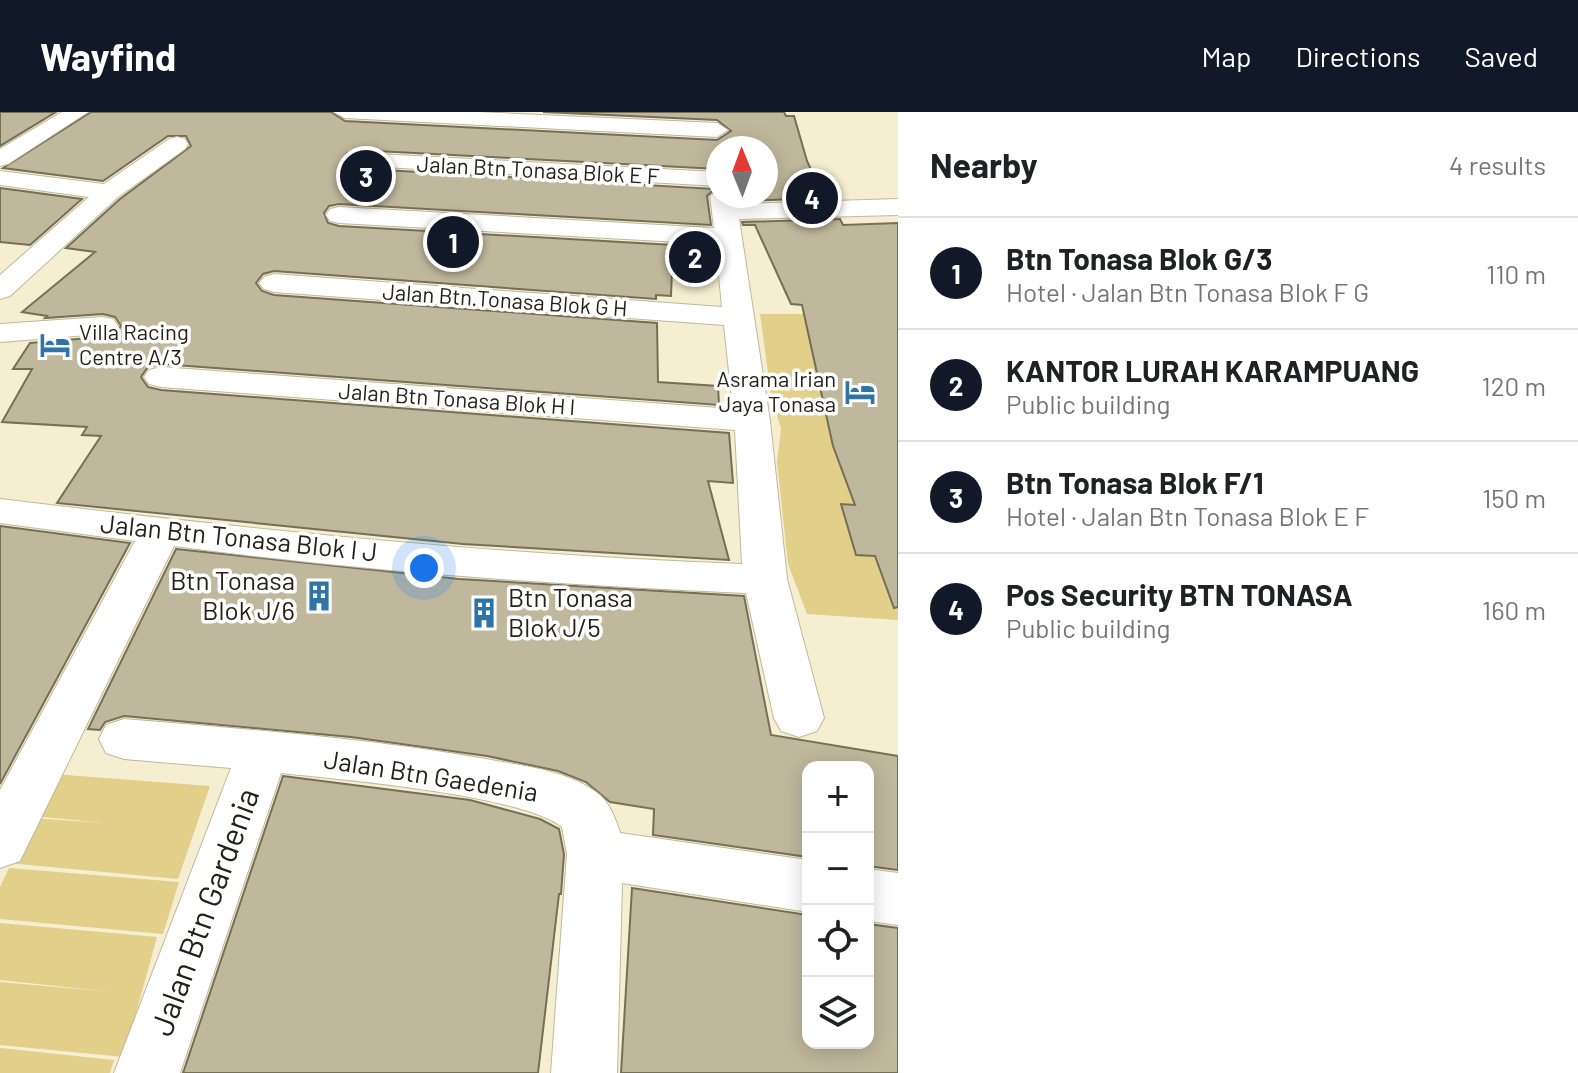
<!DOCTYPE html>
<meta charset="utf-8">
<style>
:root{--surface:#fff;--page:#f2f2f2;--text:#202124;--muted:#757577;--line:#e0e0e0;--accent:#111827}
body{margin:0;font-family:Barlow,sans-serif;background:var(--page);color:var(--text)}
.controls{position:absolute;right:24px;bottom:24px;display:grid;overflow:hidden;border-radius:16px;box-shadow:0 4px 20px #0003}
.controls button{width:72px;height:72px;display:grid;place-items:center;padding:0;border:0;border-bottom:2px solid var(--line);background:var(--surface);color:var(--text);font:40px sans-serif}
.compass{position:absolute;left:706px;top:24px;width:72px;height:72px;border-radius:50%;background:var(--surface);box-shadow:0 4px 20px #0003;rotate:359deg}
.you{position:absolute;left:424px;top:456px;width:28px;height:28px;margin:-20px;border:6px solid #fff;border-radius:50%;background:#1a73e8;box-shadow:0 0 0 12px #1a73e833}
.badge{display:grid;place-items:center;width:52px;height:52px;border-radius:50%;background:var(--accent);color:#fff;font-size:26px;font-weight:700}
.pin{position:absolute;translate:-50% -50%;border:4px solid #fff;box-shadow:0 2px 8px #0006}
.list{margin:0;padding:0;list-style:none}
h2{display:flex;justify-content:space-between;align-items:center;height:104px;margin:0;padding:0 32px;font-size:34px}
h2 small{font-size:26px;font-weight:400;color:var(--muted)}
.list li{display:grid;grid-template-columns:52px 1fr auto;gap:24px;align-items:center;box-sizing:border-box;height:112px;padding:0 32px;border-top:2px solid var(--line)}
.list b{display:block;font-size:30px;white-space:nowrap}
.list p{margin:0;font-size:26px;white-space:nowrap;color:var(--muted)}
.list em{font-size:26px;font-style:normal;color:var(--muted)}
.icon{flex:none;width:44px;height:44px;fill:none;stroke:currentColor;stroke-width:2;stroke-linecap:round;stroke-linejoin:round}
.map{position:relative;flex:none;width:898px;height:961px;overflow:hidden}
header{display:flex;align-items:center;gap:48px;box-sizing:border-box;height:112px;padding:0 40px;background:var(--accent);color:#fff}
header strong{font-size:38px}
nav{display:flex;gap:44px;margin-inline-start:auto;font-size:28px}
main{display:flex}
aside{flex:1;background:var(--surface)}
.map>svg:first-child{display:block}
.green{fill:#e2cf8a}
.building{fill:#c0b89d;stroke:#766f56;stroke-width:2}
.lines{fill:none;stroke-linecap:round;stroke-linejoin:round}
.minor-casing{stroke:#bfb89d;stroke-width:2}
.minor{fill:#fff;fill-rule:evenodd}
.labels{text-anchor:middle;stroke-width:7;stroke-linejoin:round;paint-order:stroke}
.far-street-label{font-size:22px;fill:#242117;stroke:#fff}
.far-poi-label{font-size:22px;fill:#242117;stroke:#fff;text-anchor:start}
.street-label{font-size:26px;fill:#242117;stroke:#fff}
.poi-label{font-size:26px;fill:#242117;stroke:#fff;text-anchor:end}
.near-street-label{font-size:32px;fill:#242117;stroke:#fff}
</style>
<header>
<strong>Wayfind</strong>
<nav><a>Map</a><a>Directions</a><a>Saved</a></nav>
</header>
<main>
<div class="map">
<svg width="898" height="961" viewBox="0 0 898 961">
<rect width="100%" height="100%" fill="#f5eed1"/>
<!-- green -->
<path class="green" d="M898,191V508L807,502L788,452L777,350L781,317L771,282L760,202H812Z
M53,662L210,674L178,767L8,751L30,706L106,711L32,704Z
M9,756L179,770L163,822L0,807V775Z
M0,811L157,825L124,945L0,933V870L112,880L0,868Z
M0,936L114,948L110,961H0Z"/>
<!-- building -->
<path class="building" d="M0,0H56L0,34Z
M91,0H331L345,9L717,28L731,19L717,8L543,0H784L786,4H794L807,49L824,86L740,89L739,84H766V36H718V57L357,38L347,41L342,48L349,56L715,77L707,84L711,113L339,92L329,94L324,101L328,111L339,114L673,133L671,184L656,183V187L274,159L263,162L256,171L262,179L274,183L657,211L658,270L718,274L719,293L161,252L148,255L141,265L148,275L161,278L729,321L733,371L708,369L729,448L463,432L57,391L101,324L82,323L87,315L2,310L32,257H13L30,231L113,224L121,214L115,205L103,202L45,206L47,204L22,200L95,140L66,136L120,87L191,34L186,24H168L103,69L3,56Z
M0,76L82,87L30,133L0,130Z
M840,107L843,113L898,111V495L894,496L875,444L856,443L841,392L855,393L833,334L802,193L791,192L755,113H743L742,110Z
M0,414L130,431L0,672Z
M176,437L459,467L744,484L771,623L898,644V758L868,754V655H808V745L653,723L654,697L610,690L586,670L558,659L487,644L351,625L124,604L105,610L100,618L88,617Z
M283,664L470,688L540,707L559,717L564,742L561,782H559L538,961H183Z
M632,776L808,803V931H868V812L898,816V961H621Z"/>
<g class="lines">
<!-- minor casing -->
<g class="minor-casing">
<path id="minor" d="M62,0H88L8,52L0,54V37Z
M334,0H478L717,11L728,18L717,25L345,6Z
M177,25L185,27L188,32L185,37L118,85L10,184L0,187V163L89,85L0,73V59L104,72L169,27Z
M357,41L718,60V74L349,53L345,48L349,43Z
M718,78V84H736L737,92L898,87V103L739,107L770,309L787,467L824,606L817,619L799,625L781,619L774,606L746,481C555,473 363,459 174,434L20,749L0,756V678L135,429L0,411V387C246,417 494,443 742,452L735,318L161,275L149,272L144,265L149,258L161,255L733,297L724,213L274,180L264,177L259,171L264,165L274,162L722,195L716,132L339,111L330,109L326,103L330,97L339,95L714,116L710,84Z
M102,205L113,207L118,214L113,221L0,230V212Z
M124,607C245,617 366,626 486,647C522,654 566,658 596,680C609,689 616,707 620,721L808,748V800L622,771L617,961H551L567,742L562,715C523,683 338,667 281,661L180,961H114L231,656L124,647L106,641L99,627L106,613Z
M868,757L898,761V813L868,809Z"/>
</g>
<!-- minor -->
<use href="#minor" class="minor"/>
</g>
<!-- icons -->
<defs>
<g id="hotel-bare" transform="scale(2.4)"><path d="M-6-4.5h1.5V1H6V5H4.5V3h-9V5H-6ZM-4 0a1.8 1.8 0 1 1 3.6 0ZM.5 0V-2.5h3Q6-2.5 6 0Z" fill="#2e74a9" stroke="#fff" stroke-width="2.5" paint-order="stroke"/></g>
<g id="building-bare" transform="scale(2.4)"><path d="M-4-6H4V6H1V3H-1V6H-4ZM-2.5-4.3h1.7v1.8h-1.7ZM.8-4.3h1.7v1.8H.8ZM-2.5-1h1.7V.8h-1.7ZM.8-1h1.7V.8H.8Z" fill="#2e74a9" stroke="#fff" stroke-width="2.5" paint-order="stroke"/></g>
</defs>
<g fill-rule="evenodd">
<use href="#hotel-bare" x="55" y="233"/>
<use href="#hotel-bare" x="860" y="280"/>
<use href="#building-bare" x="319" y="484"/>
<use href="#building-bare" x="484" y="501"/>
</g>
<g class="labels">
<!-- far-street labels -->
<g class="far-street-label">
<text transform="translate(538 58) rotate(3)" y="8">Jalan Btn Tonasa Blok E F</text>
<text transform="translate(505 188) rotate(4)" y="8">Jalan Btn.Tonasa Blok G H</text>
<text transform="translate(457 287) rotate(4)" y="8">Jalan Btn Tonasa Blok H I</text>
</g>
<!-- far-poi labels -->
<g class="far-poi-label">
<text x="79" y="228">Villa Racing<tspan x="79" dy="25">Centre A/3</tspan></text>
<text x="836" y="275" text-anchor="end">Asrama Irian<tspan x="836" dy="25">Jaya Tonasa</tspan></text>
</g>
<!-- street labels -->
<g class="street-label">
<text transform="translate(239 426) rotate(6)" y="9">Jalan Btn Tonasa Blok I J</text>
<text transform="translate(431 664) rotate(9)" y="9">Jalan Btn Gaedenia</text>
</g>
<!-- poi labels -->
<g class="poi-label">
<text x="295" y="478">Btn Tonasa<tspan x="295" dy="30">Blok J/6</tspan></text>
<text x="508" y="495" text-anchor="start">Btn Tonasa<tspan x="508" dy="30">Blok J/5</tspan></text>
</g>
<!-- near-street labels -->
<g class="near-street-label">
<text transform="translate(205 800) rotate(-70)" y="11">Jalan Btn Gardenia</text>
</g>
</g>
</svg>
<div class="controls">
<button>+</button>
<button>−</button>
<button><svg class="icon" aria-label="locate" viewBox="0 0 24 24"><circle cx="12" cy="12" r="6"/><path d="M12 2v4M12 18v4M2 12h4M18 12h4"/></svg></button>
<button><svg class="icon" aria-label="layers" viewBox="0 0 24 24"><path d="M12 4l9 5-9 5-9-5zM3 14l9 5 9-5"/></svg></button>
</div>
<svg class="compass" viewBox="-18 -18 36 36"><path d="M0-13l5 13h-10z" fill="#e53935"/><path d="M0 13l5-13h-10z" fill="#757577"/></svg>
<div class="you"></div>
<div class="pin badge" style="left:453px;top:130px">1</div>
<div class="pin badge" style="left:695px;top:145px">2</div>
<div class="pin badge" style="left:366px;top:64px">3</div>
<div class="pin badge" style="left:812px;top:86px">4</div>
</div>
<aside>
<h2>Nearby<small>4 results</small></h2>
<ul class="list">
<li><span class="badge">1</span><div><b>Btn Tonasa Blok G/3</b><p>Hotel · Jalan Btn Tonasa Blok F G</p></div><em>110 m</em></li>
<li><span class="badge">2</span><div><b>KANTOR LURAH KARAMPUANG</b><p>Public building</p></div><em>120 m</em></li>
<li><span class="badge">3</span><div><b>Btn Tonasa Blok F/1</b><p>Hotel · Jalan Btn Tonasa Blok E F</p></div><em>150 m</em></li>
<li><span class="badge">4</span><div><b>Pos Security BTN TONASA</b><p>Public building</p></div><em>160 m</em></li>
</ul>
</aside>
</main>
